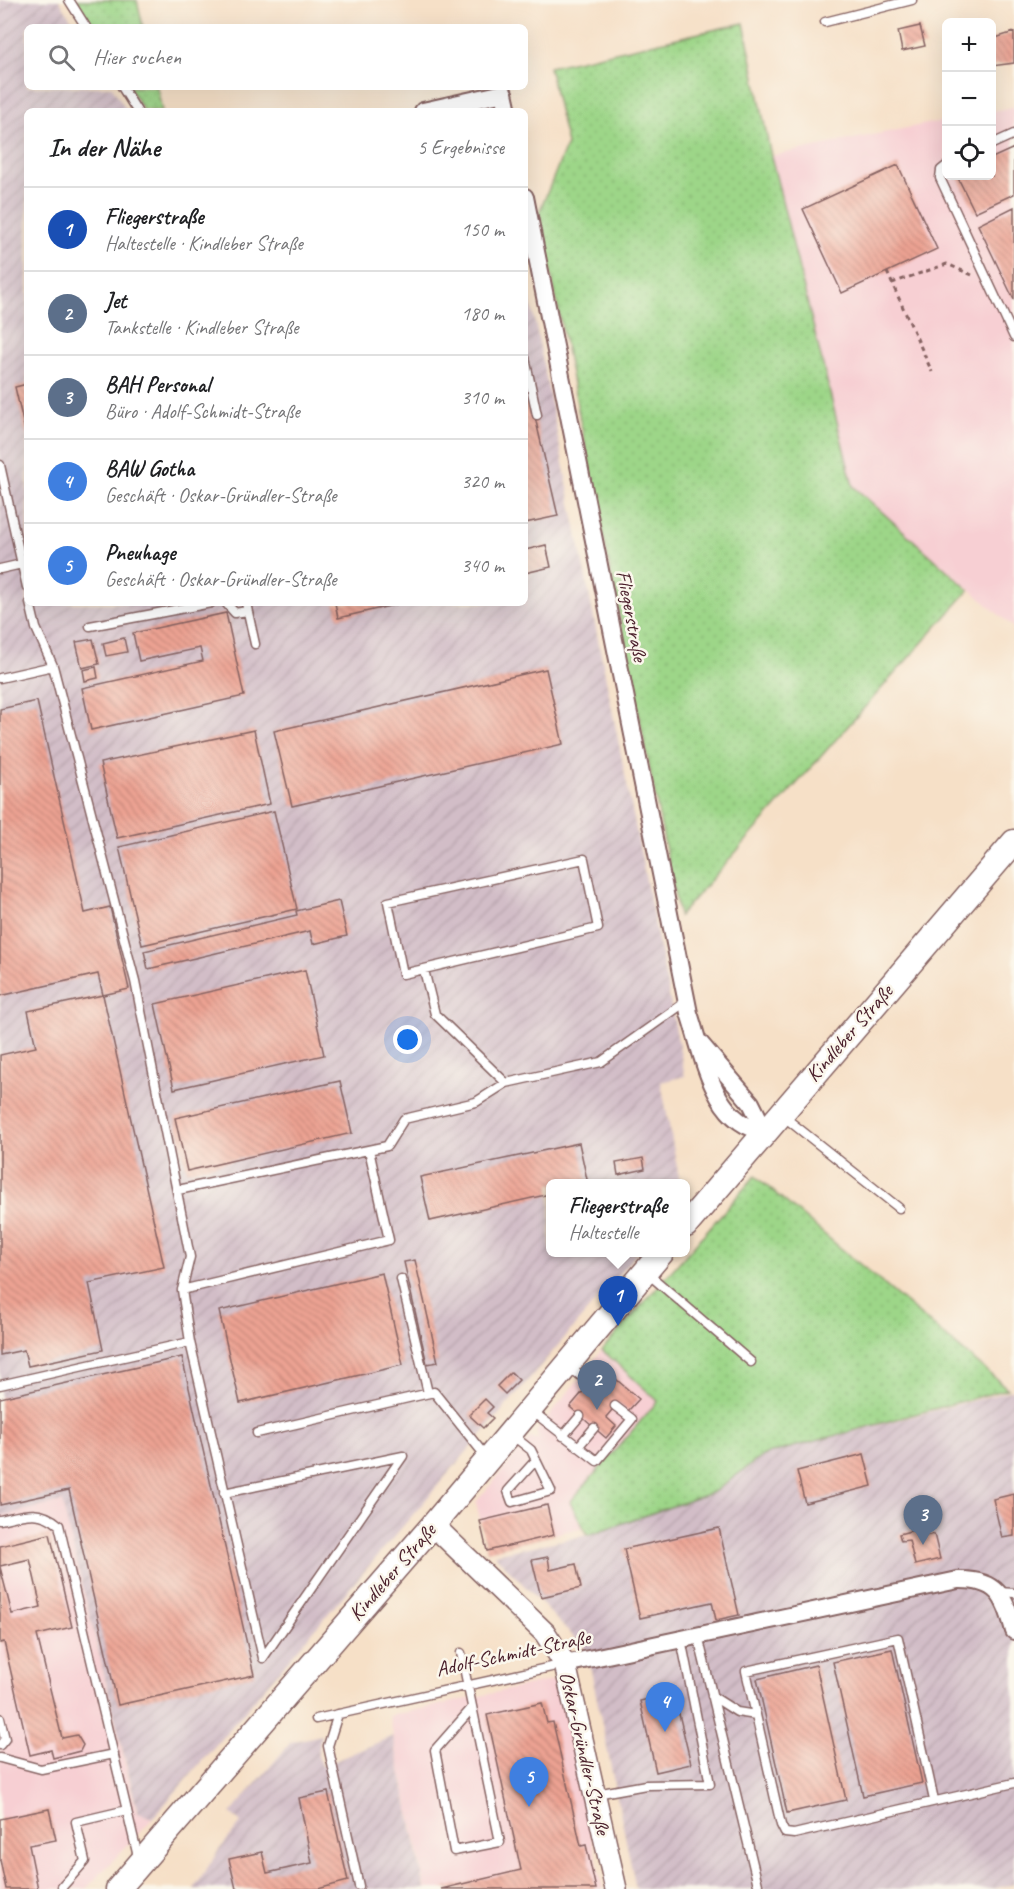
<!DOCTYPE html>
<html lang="de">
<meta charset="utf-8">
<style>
:root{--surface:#fff;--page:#f2f2f2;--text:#202124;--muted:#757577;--line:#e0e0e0;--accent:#7c3aed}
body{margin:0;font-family:Caveat,sans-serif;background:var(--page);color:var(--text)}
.controls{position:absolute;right:18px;top:18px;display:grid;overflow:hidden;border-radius:9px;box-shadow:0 6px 24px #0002}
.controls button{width:54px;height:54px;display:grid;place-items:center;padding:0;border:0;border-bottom:2px solid var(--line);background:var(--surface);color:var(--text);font:30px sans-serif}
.you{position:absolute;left:408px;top:1040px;width:21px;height:21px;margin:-15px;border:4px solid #fff;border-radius:50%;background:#1a73e8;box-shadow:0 0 0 9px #1a73e833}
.badge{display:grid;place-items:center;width:39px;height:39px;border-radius:50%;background:var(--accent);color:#fff;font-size:20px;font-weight:700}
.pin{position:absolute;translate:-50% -50px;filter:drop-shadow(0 2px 3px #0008)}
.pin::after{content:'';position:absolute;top:32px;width:21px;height:18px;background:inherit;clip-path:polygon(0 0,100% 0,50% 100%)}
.popup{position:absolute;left:546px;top:1179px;width:144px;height:78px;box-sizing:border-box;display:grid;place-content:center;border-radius:9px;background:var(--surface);filter:drop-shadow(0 2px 4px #0005);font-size:20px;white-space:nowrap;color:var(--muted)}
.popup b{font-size:22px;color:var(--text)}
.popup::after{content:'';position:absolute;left:50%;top:100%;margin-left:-12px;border:12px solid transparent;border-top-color:var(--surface)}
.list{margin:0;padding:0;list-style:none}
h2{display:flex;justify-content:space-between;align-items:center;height:78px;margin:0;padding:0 24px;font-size:26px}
h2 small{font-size:20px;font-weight:400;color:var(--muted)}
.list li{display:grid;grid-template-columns:39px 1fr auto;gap:18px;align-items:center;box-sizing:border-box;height:84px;padding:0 24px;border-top:2px solid var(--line)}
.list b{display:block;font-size:22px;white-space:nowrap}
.list p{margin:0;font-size:20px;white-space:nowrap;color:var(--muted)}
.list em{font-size:20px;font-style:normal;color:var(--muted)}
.icon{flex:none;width:33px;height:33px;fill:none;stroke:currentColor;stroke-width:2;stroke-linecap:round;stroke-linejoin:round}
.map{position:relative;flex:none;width:1014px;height:1889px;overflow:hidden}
.search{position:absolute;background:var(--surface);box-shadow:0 6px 24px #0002;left:24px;top:24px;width:504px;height:66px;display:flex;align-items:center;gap:15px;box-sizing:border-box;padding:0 21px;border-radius:9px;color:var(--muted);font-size:22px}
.panel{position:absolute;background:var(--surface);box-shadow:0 6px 24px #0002;left:24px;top:108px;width:504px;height:498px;border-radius:9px}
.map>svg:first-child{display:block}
.built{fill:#f7cfd3}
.industrial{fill:url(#industrial-furrows)}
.grass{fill:url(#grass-dots);stroke:#747a5a;stroke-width:1.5}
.building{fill:url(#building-back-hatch)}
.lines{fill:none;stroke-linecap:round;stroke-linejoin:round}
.service-casing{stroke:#866362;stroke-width:11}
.minor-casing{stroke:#866362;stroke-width:20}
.tertiary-casing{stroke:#866362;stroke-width:24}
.secondary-casing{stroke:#866362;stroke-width:27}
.path{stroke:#866362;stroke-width:3;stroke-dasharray:4.5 4.5;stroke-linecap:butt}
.service{stroke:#fff;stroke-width:8}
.minor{stroke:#fff;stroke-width:16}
.tertiary{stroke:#fff;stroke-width:21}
.secondary{stroke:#fff;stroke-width:24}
.labels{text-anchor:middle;stroke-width:5;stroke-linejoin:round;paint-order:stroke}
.street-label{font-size:21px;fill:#4a1f2b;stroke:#fbf7ec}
</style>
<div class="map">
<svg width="1014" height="1889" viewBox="0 0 1014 1889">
<defs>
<pattern id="industrial-furrows" width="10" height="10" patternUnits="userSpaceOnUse" patternTransform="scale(1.5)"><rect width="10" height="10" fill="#d2bdc7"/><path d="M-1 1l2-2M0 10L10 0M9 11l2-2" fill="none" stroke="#b6a2ab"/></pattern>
<pattern id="grass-dots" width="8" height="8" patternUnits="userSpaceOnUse" patternTransform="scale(1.5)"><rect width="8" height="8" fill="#9dd688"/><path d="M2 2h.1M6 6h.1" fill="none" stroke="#89b776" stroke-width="1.8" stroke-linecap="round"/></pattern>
<pattern id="building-back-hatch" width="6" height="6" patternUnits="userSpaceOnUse" patternTransform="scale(1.5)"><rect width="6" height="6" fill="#eda393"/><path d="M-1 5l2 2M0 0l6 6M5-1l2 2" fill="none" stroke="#c28478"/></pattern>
</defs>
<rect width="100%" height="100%" fill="#fbf7ec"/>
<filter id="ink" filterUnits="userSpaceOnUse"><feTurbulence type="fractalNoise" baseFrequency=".0167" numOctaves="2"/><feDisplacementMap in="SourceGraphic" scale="12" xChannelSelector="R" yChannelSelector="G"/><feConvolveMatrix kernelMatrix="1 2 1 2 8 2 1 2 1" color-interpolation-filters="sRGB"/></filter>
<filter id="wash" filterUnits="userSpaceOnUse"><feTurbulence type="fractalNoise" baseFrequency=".008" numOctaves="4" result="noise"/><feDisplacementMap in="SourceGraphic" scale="24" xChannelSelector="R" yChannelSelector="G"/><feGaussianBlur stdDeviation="1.35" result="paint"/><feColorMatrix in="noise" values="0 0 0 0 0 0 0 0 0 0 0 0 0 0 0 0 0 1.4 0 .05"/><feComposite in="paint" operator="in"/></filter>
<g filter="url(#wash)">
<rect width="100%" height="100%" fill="#f6e0c7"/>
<!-- built -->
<path class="built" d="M1014,107V628L853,486L771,156L946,120V176H992V111Z
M602,1350L658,1401L571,1502L583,1527L487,1551L476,1502L530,1438L539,1439L536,1432Z
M62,1502L137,1813L153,1818L86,1889H0V1516Z
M553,1680L561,1690L603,1889H426L389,1716Z"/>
<!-- industrial -->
<path class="industrial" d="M0,0H59L76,27H27V87H112L127,111H27V603H525V272L685,1076L661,1082L680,1183L550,1184V1252L637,1253L153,1818L138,1813L62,1502L0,1516Z
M1014,1390V1884L992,1889H636L587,1651L494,1554L588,1535L714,1492L764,1455Z
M321,1735L318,1755L321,1767L393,1736L425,1889H194L219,1850L241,1823L231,1813L291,1742Z"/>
<!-- grass -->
<path class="grass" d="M77,0H137L143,27H93Z
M744,23L771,156L853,486L969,590L679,916L539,213L567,144L549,67Z
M129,87H157L162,111L143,110Z
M755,1176L1008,1389L764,1455L714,1492L588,1535L570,1502L658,1401L602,1350Z"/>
<g id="blocks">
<!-- building -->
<path class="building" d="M920,26L925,46L902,51L898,31Z
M1014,32V63L992,66V39Z
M1014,148V194L975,212L957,176H992V158Z
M898,165L937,249L842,293L803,209Z
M1014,207V300L978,225Z
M525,374L558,516L525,523Z
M27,384V435H26L15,387Z
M546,545L551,567L525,573V550Z
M335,603H399V604L338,618Z
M226,613L244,696L91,730L82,688L203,661L200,648L139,661L133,633Z
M124,638L127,652L106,656L103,643Z
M93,639L99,664L82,668L76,642Z
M96,667L98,678L85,681L83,670Z
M546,669L563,744L292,806L274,731Z
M37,701L85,913L110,907L129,989L103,995L98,974L0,996V709Z
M254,730L270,804L117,838L100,763Z
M274,811L297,909L142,945L119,847Z
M339,901L347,936L313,944L310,931L148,969L144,951L297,915L296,911Z
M305,970L324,1055L174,1089L155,1004Z
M103,995L164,1267L89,1283L103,1350L28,1366L24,1350L0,1355V1055L36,1047L28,1011Z
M340,1081L352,1133L187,1171L175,1118Z
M579,1143L588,1184H550V1194L430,1221L420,1177Z
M643,1158L645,1169L618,1175L616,1163Z
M415,1260L438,1362L427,1364L404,1262Z
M382,1273L403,1365L240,1403L219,1311Z
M182,1357L254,1675L118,1705L69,1490L0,1505V1398Z
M603,1368L639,1399L628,1411L618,1403L606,1417L616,1426L606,1438L570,1407Z
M511,1372L519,1380L505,1394L497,1386Z
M485,1399L493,1407L487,1413L493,1418L483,1428L469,1415Z
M864,1454L872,1486L805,1503L797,1471Z
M1014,1494V1536L1002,1538L993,1499Z
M547,1505L554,1535L487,1551L480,1521Z
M719,1528L739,1615L716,1620L712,1602L640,1618L624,1549Z
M922,1528L924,1536L934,1534L940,1559L915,1565L909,1540L901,1541L899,1534Z
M50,1534L72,1627L37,1635L62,1738L77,1735L83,1745L80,1751L53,1758L51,1750L30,1755L4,1642L0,1643V1567L12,1614L41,1607L30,1559L0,1566V1546Z
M548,1557L550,1570L576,1564L581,1588L541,1597L532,1560Z
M892,1649L922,1783L863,1796L833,1662Z
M816,1665L846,1800L787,1813L757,1679Z
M674,1693L691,1764L656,1772L640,1701Z
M542,1703L547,1723L553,1722L581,1846L586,1845L596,1889H441L521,1870L487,1715Z
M328,1792L348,1881L318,1889H236L229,1859L262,1852L267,1873L312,1863L299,1798Z
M49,1809L56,1840L29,1845L38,1889H6L0,1860V1819Z"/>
</g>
</g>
<g filter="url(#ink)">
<use href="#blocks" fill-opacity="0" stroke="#866362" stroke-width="1.5"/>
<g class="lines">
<!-- service casing -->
<g class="service-casing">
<path id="service" d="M69,0L86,27
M825,22L912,0
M122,87L137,111
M992,144L1014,134
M946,166L941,170L940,178L1014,337
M525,358L537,415
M0,465L27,587
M0,569L22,564
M30,603L36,628L53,666L135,981L190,1257L182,1290L190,1342L263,1658
M226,603L235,613L247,611
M246,603L255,644
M90,626L211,603
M0,678L53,666
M584,859L598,928L403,974L388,902Z
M424,970L435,1014L506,1083
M783,1116L899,1208
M178,1190L387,1146L404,1119L476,1102L506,1083L601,1062L687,1001
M646,1272L751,1362
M401,1279L428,1393
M182,1290L389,1240L369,1150
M569,1367L590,1383
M0,1385L190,1342
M532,1411L597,1461L632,1419L615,1406
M257,1433L434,1392L487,1458
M512,1435L531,1450L551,1491L512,1502L508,1491L536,1460
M563,1436L580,1416
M578,1447L594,1428
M224,1493L403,1456L263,1658
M0,1520C22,1515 40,1508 59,1525L139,1861
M999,1592L1014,1593
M698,1636L759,1889
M461,1653L500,1842L454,1851L435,1750L472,1708
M712,1696L737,1712L756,1715
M338,1714L328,1746L359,1886
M0,1718L5,1739L0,1745
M316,1719L565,1664
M0,1758L41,1769L114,1754
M596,1794L646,1785L710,1784L681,1639
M934,1800L898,1638L746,1671L781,1825L785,1833L794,1834L1014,1783
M62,1887L85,1861L76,1822L127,1810"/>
</g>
<!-- minor casing -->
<g class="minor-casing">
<path id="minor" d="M423,111L504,93L508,111
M525,197L689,1013C703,1054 713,1125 765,1131L751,1103L699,1042
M565,1664L958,1580C997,1579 1005,1596 1014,1631"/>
</g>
<!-- tertiary casing -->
<g class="tertiary-casing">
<path id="tertiary" d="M433,1525L545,1633L565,1664L616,1889"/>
</g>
<!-- secondary casing -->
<g class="secondary-casing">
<path id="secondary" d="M686,1225L1014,842
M118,1889L433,1525L662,1252"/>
</g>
<!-- path -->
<path class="path" d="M887,272L932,372
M892,283L947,264L972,275"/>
<!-- service -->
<use href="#service" class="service"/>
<!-- minor -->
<use href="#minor" class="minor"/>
<!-- tertiary -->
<use href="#tertiary" class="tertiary"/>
<!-- secondary -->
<use href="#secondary" class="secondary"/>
</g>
</g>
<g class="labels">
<!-- street labels -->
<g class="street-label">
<text transform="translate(632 616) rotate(79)" y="7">Fliegerstraße</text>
<text transform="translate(849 1033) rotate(-49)" y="7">Kindleber Straße</text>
<text transform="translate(392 1572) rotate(-49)" y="7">Kindleber Straße</text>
<text transform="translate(513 1653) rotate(-12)" y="7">Adolf-Schmidt-Straße</text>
<text transform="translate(585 1753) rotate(77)" y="7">Oskar-Gründler-Straße</text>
</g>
</g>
</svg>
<div class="controls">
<button>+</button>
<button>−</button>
<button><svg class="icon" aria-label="locate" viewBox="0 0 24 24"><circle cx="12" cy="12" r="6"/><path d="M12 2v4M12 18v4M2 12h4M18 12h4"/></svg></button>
</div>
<div class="you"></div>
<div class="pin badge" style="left:618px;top:1326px;background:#1a4fb4">1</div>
<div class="popup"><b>Fliegerstraße</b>Haltestelle</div>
<div class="pin badge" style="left:597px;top:1410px;background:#5c6f8a">2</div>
<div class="pin badge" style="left:923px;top:1545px;background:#5c6f8a">3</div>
<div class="pin badge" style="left:665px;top:1732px;background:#3f7fe0">4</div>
<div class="pin badge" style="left:529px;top:1807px;background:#3f7fe0">5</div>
<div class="search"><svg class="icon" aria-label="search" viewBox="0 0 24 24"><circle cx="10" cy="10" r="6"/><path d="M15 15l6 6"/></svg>Hier suchen</div>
<section class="panel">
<h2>In der Nähe<small>5 Ergebnisse</small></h2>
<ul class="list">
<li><span class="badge" style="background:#1a4fb4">1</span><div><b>Fliegerstraße</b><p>Haltestelle · Kindleber Straße</p></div><em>150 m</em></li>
<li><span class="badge" style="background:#5c6f8a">2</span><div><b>Jet</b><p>Tankstelle · Kindleber Straße</p></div><em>180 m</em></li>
<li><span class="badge" style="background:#5c6f8a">3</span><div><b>BAH Personal</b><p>Büro · Adolf-Schmidt-Straße</p></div><em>310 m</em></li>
<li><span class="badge" style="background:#3f7fe0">4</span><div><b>BAW Gotha</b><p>Geschäft · Oskar-Gründler-Straße</p></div><em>320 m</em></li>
<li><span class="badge" style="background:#3f7fe0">5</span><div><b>Pneuhage</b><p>Geschäft · Oskar-Gründler-Straße</p></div><em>340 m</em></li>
</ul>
</section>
</div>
